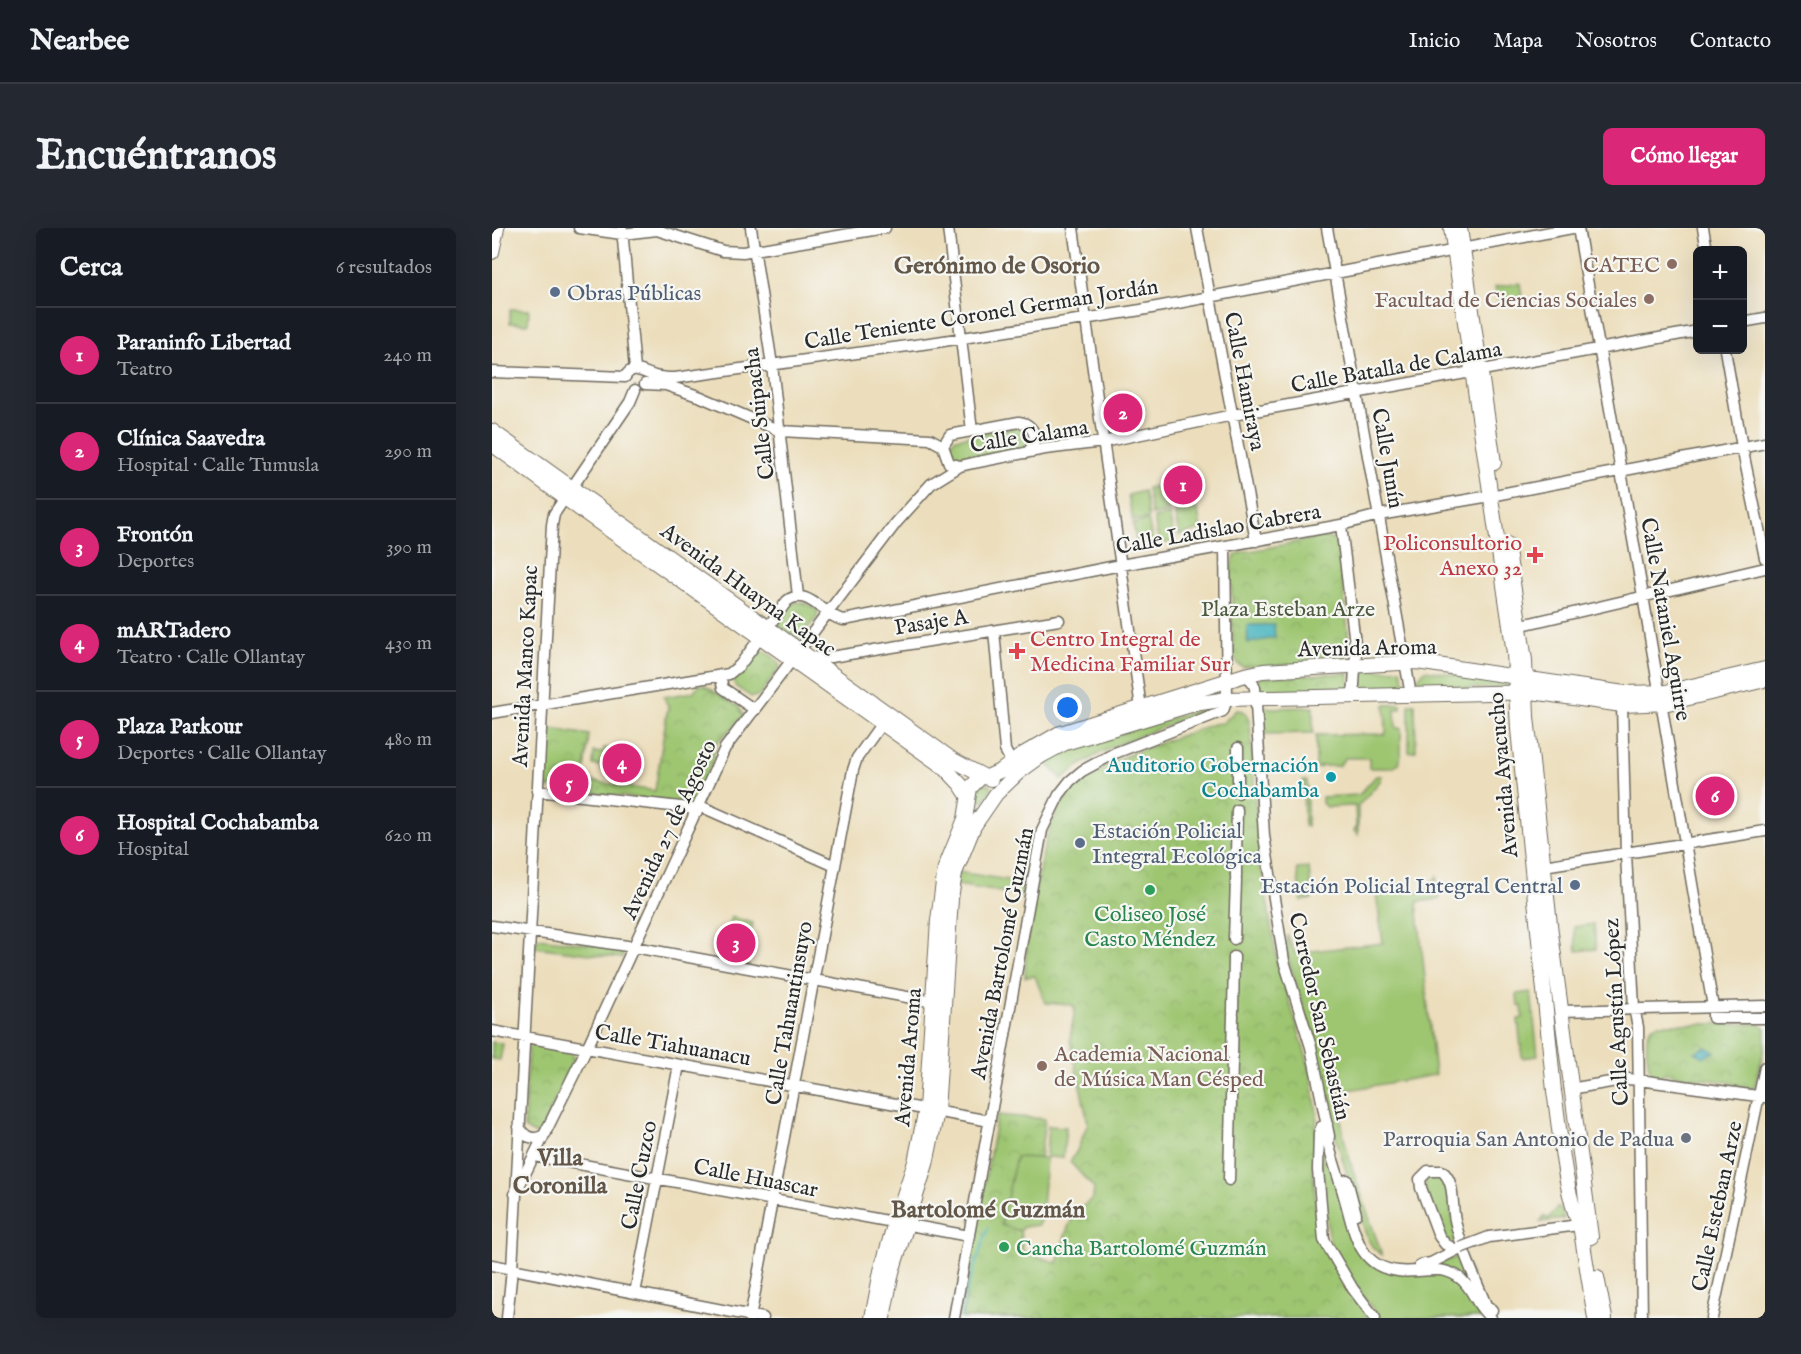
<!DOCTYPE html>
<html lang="es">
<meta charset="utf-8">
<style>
:root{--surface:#171b24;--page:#242831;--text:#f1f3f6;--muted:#9ea1a6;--line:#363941;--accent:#db2777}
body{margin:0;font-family:"IM FELL English",serif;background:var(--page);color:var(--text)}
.controls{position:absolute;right:18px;top:18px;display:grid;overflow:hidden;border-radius:9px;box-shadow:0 6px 24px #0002}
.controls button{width:54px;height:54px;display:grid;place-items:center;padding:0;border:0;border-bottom:2px solid var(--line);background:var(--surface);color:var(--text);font:30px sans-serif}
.you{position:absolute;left:576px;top:480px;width:21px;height:21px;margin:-15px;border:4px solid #fff;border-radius:50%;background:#1a73e8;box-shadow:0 0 0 9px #1a73e833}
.badge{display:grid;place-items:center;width:39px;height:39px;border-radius:50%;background:var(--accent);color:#fff;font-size:20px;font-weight:700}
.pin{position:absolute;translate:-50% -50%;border:3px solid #fff;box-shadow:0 2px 6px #0006}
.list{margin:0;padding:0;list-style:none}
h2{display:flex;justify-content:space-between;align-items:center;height:78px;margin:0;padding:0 24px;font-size:26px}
h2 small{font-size:20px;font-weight:400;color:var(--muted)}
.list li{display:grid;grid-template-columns:39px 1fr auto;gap:18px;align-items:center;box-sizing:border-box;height:96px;padding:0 24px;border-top:2px solid var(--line)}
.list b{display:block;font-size:22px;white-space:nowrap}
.list p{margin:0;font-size:20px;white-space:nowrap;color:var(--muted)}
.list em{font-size:20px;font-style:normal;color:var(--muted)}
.map{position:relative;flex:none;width:1273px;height:1090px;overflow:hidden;border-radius:9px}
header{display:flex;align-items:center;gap:36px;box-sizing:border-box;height:84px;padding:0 30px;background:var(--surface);border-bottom:2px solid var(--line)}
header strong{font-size:28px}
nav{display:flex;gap:33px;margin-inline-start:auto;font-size:21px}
.intro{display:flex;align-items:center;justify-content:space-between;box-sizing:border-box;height:144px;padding:0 36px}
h1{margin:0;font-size:42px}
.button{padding:15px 27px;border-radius:9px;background:var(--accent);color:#fff;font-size:21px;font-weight:700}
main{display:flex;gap:36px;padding:0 36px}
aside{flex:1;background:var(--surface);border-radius:9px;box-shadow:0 6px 24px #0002}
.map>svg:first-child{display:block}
.grass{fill:#9ec671;stroke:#64784e;stroke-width:1.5}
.park{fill:url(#park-crowns);stroke:#64784e;stroke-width:1.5}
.garden{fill:url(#garden-dots);stroke:#64784e;stroke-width:1.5}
.water{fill:url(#water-ripples);stroke:#386f74;stroke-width:1.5}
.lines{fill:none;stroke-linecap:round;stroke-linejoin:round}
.stream{stroke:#44b3be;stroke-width:2}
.minor-casing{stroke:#6f6a5e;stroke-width:13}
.major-casing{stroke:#6f6a5e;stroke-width:16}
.minor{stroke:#fff;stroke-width:10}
.major{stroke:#fff;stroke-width:14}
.minor-bridge-casing{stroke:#6f6a5e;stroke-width:13;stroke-linecap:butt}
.minor-bridge{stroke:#fff;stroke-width:10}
.education-dot{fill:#8d6e63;stroke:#f6f6f2;stroke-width:2}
.service-dot{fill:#5c6f8a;stroke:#f6f6f2;stroke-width:2}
.health-dot{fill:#e0444e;stroke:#f6f6f2;stroke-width:2}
.culture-dot{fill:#0f9aa8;stroke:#f6f6f2;stroke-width:2}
.leisure-dot{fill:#2e9e5b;stroke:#f6f6f2;stroke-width:2}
.worship-dot{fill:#6b7280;stroke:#f6f6f2;stroke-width:2}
.labels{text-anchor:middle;stroke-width:4.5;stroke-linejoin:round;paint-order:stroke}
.education-label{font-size:22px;fill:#785e54;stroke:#f6f6f2;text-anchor:end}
.service-label{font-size:22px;fill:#4e5e75;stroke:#f6f6f2;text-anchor:start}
.street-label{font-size:22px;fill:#2b2b2b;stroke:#f6f6f2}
.health-label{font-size:22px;fill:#be3a42;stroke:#f6f6f2;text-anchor:end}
.park-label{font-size:22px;fill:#4e5a40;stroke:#f6f6f2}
.culture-label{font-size:22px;fill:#0d838f;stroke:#f6f6f2;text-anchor:end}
.leisure-label{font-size:22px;fill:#27864d;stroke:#f6f6f2}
.worship-label{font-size:22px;fill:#5b616d;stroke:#f6f6f2;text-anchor:end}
.neighbourhood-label{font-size:24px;font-weight:bold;fill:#625749;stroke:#f6f6f2}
</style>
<header>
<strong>Nearbee</strong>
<nav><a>Inicio</a><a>Mapa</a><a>Nosotros</a><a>Contacto</a></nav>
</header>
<div class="intro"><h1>Encuéntranos</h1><a class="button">Cómo llegar</a></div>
<main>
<aside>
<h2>Cerca<small>6 resultados</small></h2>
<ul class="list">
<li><span class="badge">1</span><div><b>Paraninfo Libertad</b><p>Teatro</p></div><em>240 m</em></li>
<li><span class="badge">2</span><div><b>Clínica Saavedra</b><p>Hospital · Calle Tumusla</p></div><em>290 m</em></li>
<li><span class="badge">3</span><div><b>Frontón</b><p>Deportes</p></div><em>390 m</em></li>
<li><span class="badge">4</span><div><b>mARTadero</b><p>Teatro · Calle Ollantay</p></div><em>430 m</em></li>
<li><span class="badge">5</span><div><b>Plaza Parkour</b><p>Deportes · Calle Ollantay</p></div><em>480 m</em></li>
<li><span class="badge">6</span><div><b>Hospital Cochabamba</b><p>Hospital</p></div><em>620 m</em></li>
</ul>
</aside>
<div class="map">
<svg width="1273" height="1090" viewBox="0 0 1273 1090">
<defs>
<pattern id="park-crowns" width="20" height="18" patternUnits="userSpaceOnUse" patternTransform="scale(1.5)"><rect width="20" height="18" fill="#9ec671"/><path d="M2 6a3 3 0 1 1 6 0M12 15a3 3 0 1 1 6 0" fill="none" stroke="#88aa62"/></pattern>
<pattern id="garden-dots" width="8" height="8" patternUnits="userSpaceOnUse" patternTransform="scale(1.5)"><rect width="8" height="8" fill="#9ec671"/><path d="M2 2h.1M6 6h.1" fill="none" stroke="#88aa62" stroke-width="1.8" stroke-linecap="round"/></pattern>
<pattern id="water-ripples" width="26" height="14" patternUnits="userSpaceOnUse" patternTransform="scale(1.5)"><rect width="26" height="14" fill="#44b3be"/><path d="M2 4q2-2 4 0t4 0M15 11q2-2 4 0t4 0" fill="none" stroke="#39929b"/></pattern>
</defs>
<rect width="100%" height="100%" fill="#f6f6f2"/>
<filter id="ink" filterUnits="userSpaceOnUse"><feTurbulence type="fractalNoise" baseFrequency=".0167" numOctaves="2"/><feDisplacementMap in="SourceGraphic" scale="12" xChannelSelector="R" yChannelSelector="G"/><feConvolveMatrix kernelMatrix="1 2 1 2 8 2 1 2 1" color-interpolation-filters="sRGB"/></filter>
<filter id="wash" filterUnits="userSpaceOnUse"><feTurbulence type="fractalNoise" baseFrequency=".008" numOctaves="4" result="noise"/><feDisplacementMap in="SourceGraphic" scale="24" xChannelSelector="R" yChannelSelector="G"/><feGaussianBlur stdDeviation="1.35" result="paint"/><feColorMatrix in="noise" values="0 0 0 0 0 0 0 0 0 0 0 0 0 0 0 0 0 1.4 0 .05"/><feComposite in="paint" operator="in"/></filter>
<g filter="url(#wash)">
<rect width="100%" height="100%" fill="#ecdebc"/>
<!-- grass -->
<path class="grass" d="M1028,55L1030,70L1006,74L1003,59Z
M18,81L37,82L36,96L18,95Z
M670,257L676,284L660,287L655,260Z
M652,263L657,290L641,293L636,267Z
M703,281L706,282L709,302L687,307L683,286L684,284Z
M677,287L683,313L667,316L662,290Z
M656,292L662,319L646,322L641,296Z
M909,441L914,459L912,461L866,464L867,444Z
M933,442L1015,454V460L926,461L924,453Z
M909,476V481H903L904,500H909V527L907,536L900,540H877V530H853L847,538H828V540H824V507L894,506L893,477Z
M917,476H923L924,523L917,524Z
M717,479H722V481C672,500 609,516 570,551L554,534L581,520Z
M821,479V505L772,506L771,480Z
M884,548H889V552L866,578V607L862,603L864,600L863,578L834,579L830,575V569L867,567Z
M811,553H815V599L812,598Z
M488,556H498L500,560L492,572L488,573L481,569Z
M817,640L820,671L809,673L805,641Z
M466,644L535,655L533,668L464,657Z
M945,648L947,671L925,674L943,847L845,864L852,910L860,940L890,1027L882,1021L875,1010L842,904L824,818L795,727V707L803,725L891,715L884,665L915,661L925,664L934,663Z
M239,689L261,695L253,734L227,730Z
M1102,696L1104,721L1085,723L1082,699Z
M47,710L128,720L131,727L130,730L43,719V714Z
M1039,764L1046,828L1030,830L1026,791L1031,790L1030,778H1026L1025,766Z
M0,814L11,816L8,832L0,831Z
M556,898L574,899L571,930L554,929Z
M830,909L877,1036L948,1045L969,1056L989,1090H888L858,1051L838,1017L830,947Z
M500,927L554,930L549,990L546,997L531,999L528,1003L509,997Z
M947,946L954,955L966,1014L962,1015L953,1012L932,960L935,948Z
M1066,979L1070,983L1072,991L1048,994L1052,988L1056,991Z
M971,1026L990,1078L977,1053L944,1037Z"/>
<!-- park -->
<path class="park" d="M525,199H530L537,204L538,214L532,221L467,233L458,231L456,217L464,210Z
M830,309L840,311L847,319L858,423L856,429L848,435L751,439L746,436L741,426L739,339L743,328L748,325Z
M304,374C311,374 322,378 326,384L325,389L307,411L287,399L285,396L298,377Z
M265,422C274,422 286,431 288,439L267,468L259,469L243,458L242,452Z
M857,445L856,463L768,466V459L763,450L768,449Z
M207,457H212L247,479L251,487L248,493L227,512L222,521V530L200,577L52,559L51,556L54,500L97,507L92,552L163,563L176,478L172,469L201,464Z
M744,482C754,482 756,488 758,497L768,631L785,732L819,844L825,886L821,937L825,1000L829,1016L879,1090H470L474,1068L472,1069L505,887L553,891L548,930L524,929L509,997L528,1003L531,1023L565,1035C574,1006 574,989 601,970L602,960L578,934L585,923L596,895L578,811L583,780L580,777L553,775L543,748L533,749C533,716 539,686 545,654C551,620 558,583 584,558C612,530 683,511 721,496L731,495Z
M1166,796H1268L1273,800V817L1263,858L1258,861L1244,859L1241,855L1171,845L1169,850L1160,847C1155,839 1152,809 1158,801C1160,798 1163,797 1166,796Z
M41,815L76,820L79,823L82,831L50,901L44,907L32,900L36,821Z"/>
<!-- garden -->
<path class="garden" d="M112,520L119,521L118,527H115L113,537L117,538L116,542L109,541V538L101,537L102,524L111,525Z"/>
<!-- water -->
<path class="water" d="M755,397H782L783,410L756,415Z
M1213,819L1223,824L1212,829L1203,824Z"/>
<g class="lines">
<!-- stream -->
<path class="stream" d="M468,1090L471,1074L496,1000"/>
</g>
</g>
<g filter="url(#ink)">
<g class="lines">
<!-- minor casing -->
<g class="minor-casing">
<path id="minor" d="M87,0L130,6L165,2L231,23L251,24L393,0
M259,0L280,137L306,368
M456,0L480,203
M581,0L649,480
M705,0L764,313
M835,0L919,467
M1086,0L1151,368L1221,779V790H1273
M1211,0L1215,22
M130,1L143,141
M1250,94L1273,90
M1233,122L1250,219L1273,330
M0,144L133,149
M133,149C141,135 151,145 163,148C170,150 176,150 183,150L445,114L649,82L1080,0
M153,156L174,157L209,169L288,203L438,211L451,218L457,235L468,238
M451,218L458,207L527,194C544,196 548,215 534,225
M849,297L864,424L862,457L860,468
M1021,399L1273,340
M502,403L513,522L520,535
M317,430L339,429L567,392
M228,447L231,460L263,482
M753,447L760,453L763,460L772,608L792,733L819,819L837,908L836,915C841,933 847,950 852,968C862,1001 865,1039 906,1043C927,1046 946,1036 965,1048C981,1058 983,1078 999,1090
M1130,477L1134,626L1142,780L1146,799L1150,1090
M0,485L237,446L248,437L295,373C314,357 334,390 352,392L629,337L849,297L887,287L998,268L1273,215
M45,563L197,580L205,584
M746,565V520
M208,578L343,638
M744,627L745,582
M1045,639L1273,603
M744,649V629
M0,698L142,719L442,774
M742,711L744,652
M1068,783L1273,778
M741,784L742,729
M0,803L498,893
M740,828L741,787
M1078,861L1136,851L1147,852L1273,869
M835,896L829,899L827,905L826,942L832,1012L861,1061L883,1090
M27,899C33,910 45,914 54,905
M43,928L477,1008
M737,952L740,833
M855,952L864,986
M23,966L95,820L233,520L404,295L439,256L468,238L481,235L553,221L611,214L741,187L1206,103
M984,1014L997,1009L1094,996
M964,1022L953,1016L947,1008L929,960L928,951L936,943H950C964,955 959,976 963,992C969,1021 983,1050 994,1077L1000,1082
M0,1037L271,1090
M928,1037L939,1035L968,1020
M143,1065L187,837
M15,1090L20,1041L60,297L62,286L138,174L143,162
M258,1090L361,542L365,530L390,495
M462,1090L550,602L567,567L578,553L590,543L623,525L731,483L735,471L733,319
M1220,1090L1273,839"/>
</g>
<!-- major casing -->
<g class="major-casing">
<path id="major" d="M959,0L1022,425L1026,501L1062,863C1068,902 1072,963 1088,997L1103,1090
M968,0L1002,235
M0,24L5,0
M0,203L461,532L493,549
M0,216L88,281L453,540L469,557L476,568
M1015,317L1033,432L1035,489L1059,705L1099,1009
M495,549L510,542L533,525L566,506L753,447L771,443L925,434L1132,465L1174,464L1273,441
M1105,1049L1113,1090
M380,1090L389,1043L403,994L423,934L434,881L446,692L453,640L473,591L478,560L488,550L493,549L499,551
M391,1090L400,1044L434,936L445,883L459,671L463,645L482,598L504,566L527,544L549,528L573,515L702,476L735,471L1040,464L1130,477L1176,475L1273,452"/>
</g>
<!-- minor -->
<use href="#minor" class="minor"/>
<!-- major -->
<use href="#major" class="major"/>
<!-- minor-bridge casing -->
<g class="minor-bridge-casing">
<path id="minor-bridge" d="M968,1020L984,1014"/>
</g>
<!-- minor-bridge -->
<use href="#minor-bridge" class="minor-bridge"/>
</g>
</g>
<!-- markers -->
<g class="education-dot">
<circle cx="1180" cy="36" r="6"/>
<circle cx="1157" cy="71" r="6"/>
<circle cx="550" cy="838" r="6"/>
</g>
<g class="service-dot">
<circle cx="63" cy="64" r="6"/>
<circle cx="588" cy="615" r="6"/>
<circle cx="1083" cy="657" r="6"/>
</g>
<g class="health-dot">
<path d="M1040 318h6v6h6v6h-6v6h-6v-6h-6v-6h6z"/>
<path d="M522 414h6v6h6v6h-6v6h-6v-6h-6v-6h6z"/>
</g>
<circle class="culture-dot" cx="839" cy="549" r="6"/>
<g class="leisure-dot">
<circle cx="658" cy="662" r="6"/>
<circle cx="512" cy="1019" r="6"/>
</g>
<circle class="worship-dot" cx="1194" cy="910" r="6"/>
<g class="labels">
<!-- education labels -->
<g class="education-label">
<text x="1168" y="44">CATEC</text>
<text x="1145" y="79">Facultad de Ciencias Sociales</text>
<text x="562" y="833" text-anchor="start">Academia Nacional<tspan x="562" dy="25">de Música Man Césped</tspan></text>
</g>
<!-- service labels -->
<g class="service-label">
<text x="75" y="72">Obras Públicas</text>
<text x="600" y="610">Estación Policial<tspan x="600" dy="25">Integral Ecológica</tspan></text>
<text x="1071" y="665" text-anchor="end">Estación Policial Integral Central</text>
</g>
<!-- street labels -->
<g class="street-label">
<text transform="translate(489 85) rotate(-9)" y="8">Calle Teniente Coronel German Jordán</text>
<text transform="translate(904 138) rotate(-10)" y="8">Calle Batalla de Calama</text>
<text transform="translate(754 153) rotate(79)" y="8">Calle Hamiraya</text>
<text transform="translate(266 186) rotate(-97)" y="8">Calle Suipacha</text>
<text transform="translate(537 207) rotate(-9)" y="8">Calle Calama</text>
<text transform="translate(897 230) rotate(80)" y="8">Calle Junín</text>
<text transform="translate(726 300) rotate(-10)" y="8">Calle Ladislao Cabrera</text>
<text transform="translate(257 361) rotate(36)" y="8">Avenida Huayna Kapac</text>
<text transform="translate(1175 391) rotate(80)" y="8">Calle Nataniel Aguirre</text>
<text transform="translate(439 393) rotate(-9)" y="8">Pasaje A</text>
<text transform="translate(875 419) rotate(-1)" y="8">Avenida Aroma</text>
<text transform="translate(32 438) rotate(-87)" y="8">Avenida Manco Kapac</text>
<text transform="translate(1010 547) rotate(-95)" y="8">Avenida Ayacucho</text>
<text transform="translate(176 601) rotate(-65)" y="8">Avenida 27 de Agosto</text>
<text transform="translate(509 725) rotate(-79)" y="8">Avenida Bartolomé Guzmán</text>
<text transform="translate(1123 784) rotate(-93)" y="8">Calle Agustín López</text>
<text transform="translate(296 785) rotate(-80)" y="8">Calle Tahuantinsuyo</text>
<text transform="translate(829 788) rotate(77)" y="8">Corredor San Sebastián</text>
<text transform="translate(181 816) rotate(10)" y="8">Calle Tiahuanacu</text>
<text transform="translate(415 829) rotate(-85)" y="8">Avenida Aroma</text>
<text transform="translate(146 947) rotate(-79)" y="8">Calle Cuzco</text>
<text transform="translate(264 949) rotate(11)" y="8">Calle Huascar</text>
<text transform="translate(1224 978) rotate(-78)" y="8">Calle Esteban Arze</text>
</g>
<!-- health labels -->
<g class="health-label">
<text x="1030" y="322">Policonsultorio<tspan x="1030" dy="25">Anexo 32</tspan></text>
<text x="538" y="418" text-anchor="start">Centro Integral de<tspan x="538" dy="25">Medicina Familiar Sur</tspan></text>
</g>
<!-- park labels -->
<g class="park-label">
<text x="796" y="388">Plaza Esteban Arze</text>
</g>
<!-- culture labels -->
<g class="culture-label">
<text x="827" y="544">Auditorio Gobernación<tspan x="827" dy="25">Cochabamba</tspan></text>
</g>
<!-- leisure labels -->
<g class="leisure-label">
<text x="658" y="693">Coliseo José<tspan x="658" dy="25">Casto Méndez</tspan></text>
<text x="524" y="1027" text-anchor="start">Cancha Bartolomé Guzmán</text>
</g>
<!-- worship labels -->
<g class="worship-label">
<text x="1182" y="918">Parroquia San Antonio de Padua</text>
</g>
<!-- neighbourhood labels -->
<g class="neighbourhood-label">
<text x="505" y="45">Gerónimo de Osorio</text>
<text x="68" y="937">Villa<tspan x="68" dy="28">Coronilla</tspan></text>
<text x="496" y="989">Bartolomé Guzmán</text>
</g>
</g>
</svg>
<div class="controls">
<button>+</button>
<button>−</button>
</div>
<div class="you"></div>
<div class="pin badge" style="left:691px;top:257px">1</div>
<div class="pin badge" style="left:631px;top:185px">2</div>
<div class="pin badge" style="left:244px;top:715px">3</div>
<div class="pin badge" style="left:130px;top:535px">4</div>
<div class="pin badge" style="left:77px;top:555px">5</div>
<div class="pin badge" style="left:1223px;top:568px">6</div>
</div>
</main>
